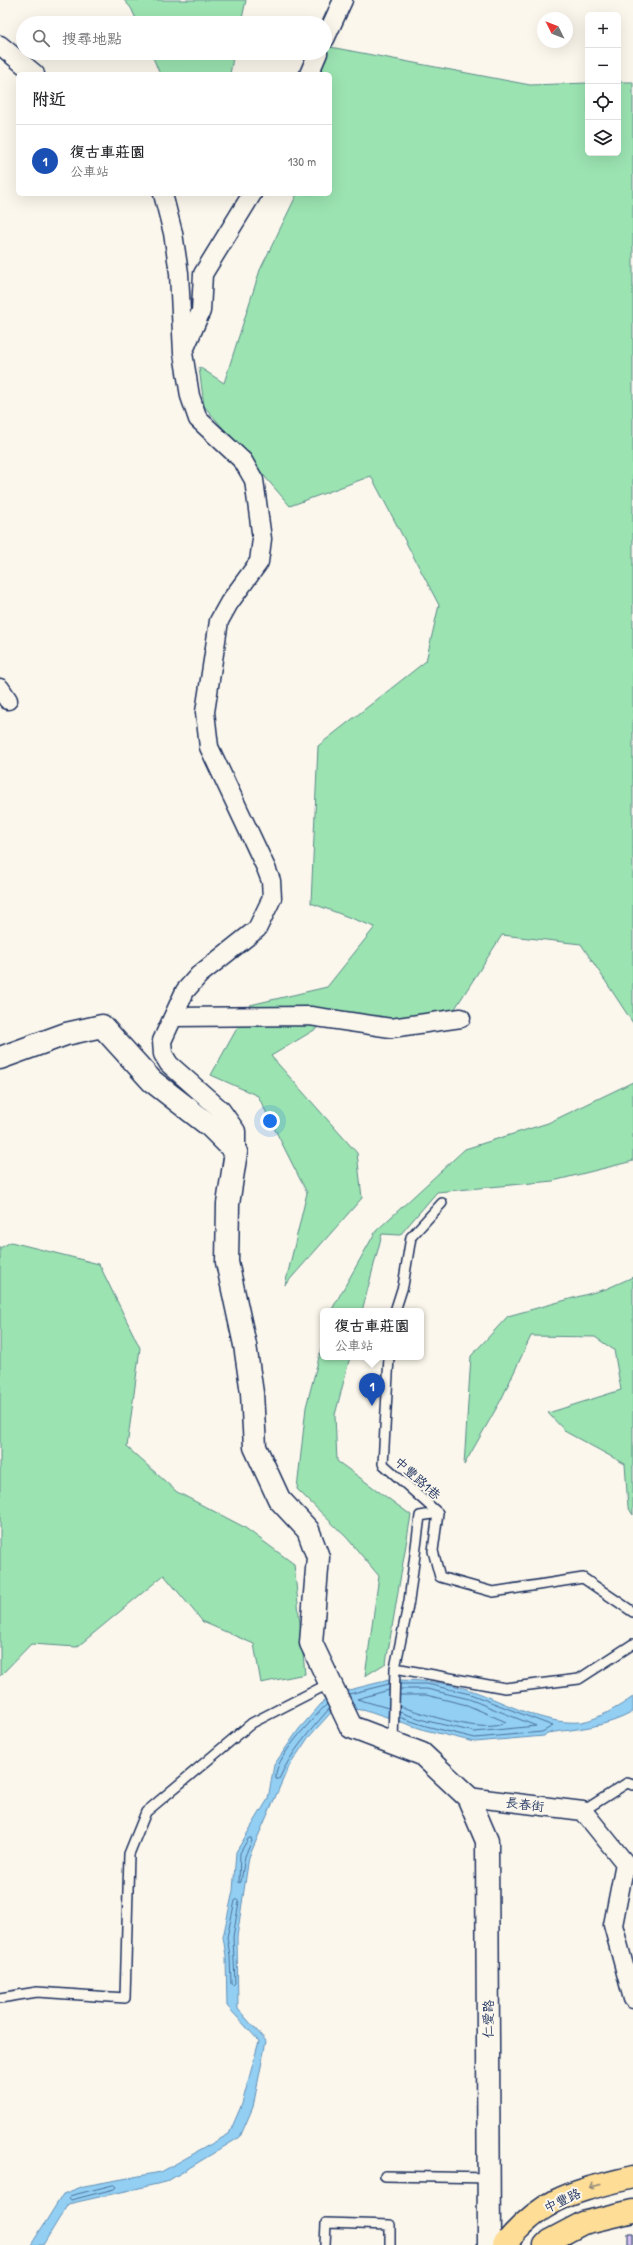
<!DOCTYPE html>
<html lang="zh-TW">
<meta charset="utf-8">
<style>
:root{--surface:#fff;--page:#f2f2f2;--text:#202124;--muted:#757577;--line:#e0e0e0;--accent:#7c3aed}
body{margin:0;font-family:"Patrick Hand","LXGW WenKai TC",sans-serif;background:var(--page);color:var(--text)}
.controls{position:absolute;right:12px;top:12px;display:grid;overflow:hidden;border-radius:6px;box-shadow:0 4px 16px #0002}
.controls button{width:36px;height:36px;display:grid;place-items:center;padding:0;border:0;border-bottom:1px solid var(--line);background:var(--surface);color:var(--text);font:20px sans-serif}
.compass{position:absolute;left:537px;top:12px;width:36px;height:36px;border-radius:50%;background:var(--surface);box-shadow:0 4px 16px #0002;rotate:312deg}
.you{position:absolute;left:270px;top:1121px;width:14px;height:14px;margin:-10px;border:3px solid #fff;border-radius:50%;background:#1a73e8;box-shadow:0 0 0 6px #1a73e833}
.badge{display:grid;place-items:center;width:26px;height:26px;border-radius:50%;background:var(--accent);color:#fff;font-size:13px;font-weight:700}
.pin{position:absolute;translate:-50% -33px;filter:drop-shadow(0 1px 2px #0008)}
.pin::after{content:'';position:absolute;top:21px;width:14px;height:12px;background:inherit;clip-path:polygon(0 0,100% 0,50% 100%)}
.popup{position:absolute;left:320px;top:1308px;width:104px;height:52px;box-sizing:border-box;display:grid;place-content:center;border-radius:6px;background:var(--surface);filter:drop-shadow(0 1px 3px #0005);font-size:13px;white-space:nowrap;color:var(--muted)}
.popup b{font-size:15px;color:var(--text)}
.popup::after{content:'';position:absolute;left:50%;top:100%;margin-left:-8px;border:8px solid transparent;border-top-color:var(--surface)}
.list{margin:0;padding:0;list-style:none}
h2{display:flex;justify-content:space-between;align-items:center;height:52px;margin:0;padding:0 16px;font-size:17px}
h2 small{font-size:13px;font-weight:400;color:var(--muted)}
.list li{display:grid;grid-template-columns:26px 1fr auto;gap:12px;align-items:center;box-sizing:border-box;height:72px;padding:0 16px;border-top:1px solid var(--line)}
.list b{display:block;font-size:15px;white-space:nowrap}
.list p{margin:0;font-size:13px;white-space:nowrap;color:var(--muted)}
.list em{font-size:13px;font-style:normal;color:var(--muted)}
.icon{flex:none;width:22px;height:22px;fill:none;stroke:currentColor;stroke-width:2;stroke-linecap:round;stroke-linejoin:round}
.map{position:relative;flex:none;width:633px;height:2245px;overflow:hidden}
.search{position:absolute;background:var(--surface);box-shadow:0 4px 16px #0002;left:16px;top:16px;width:316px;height:44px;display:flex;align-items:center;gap:10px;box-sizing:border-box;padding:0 14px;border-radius:22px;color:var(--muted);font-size:15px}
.panel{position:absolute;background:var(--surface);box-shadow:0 4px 16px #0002;left:16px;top:72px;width:316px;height:124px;border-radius:6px}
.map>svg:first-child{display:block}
.green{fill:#9be3b1;stroke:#5b8988}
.water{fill:#92cff3;stroke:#628fb7}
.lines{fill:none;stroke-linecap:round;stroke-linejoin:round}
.shore{stroke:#4b6f9a;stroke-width:1}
.building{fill:#d5c2f2;stroke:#1b2f5e}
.lane-casing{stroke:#1b2f5e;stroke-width:12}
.street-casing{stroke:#1b2f5e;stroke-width:21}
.secondary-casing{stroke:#1b2f5e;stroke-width:25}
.primary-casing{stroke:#1b2f5e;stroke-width:25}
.lane{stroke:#fbf7ec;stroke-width:9}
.street{stroke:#fbf7ec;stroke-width:18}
.secondary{stroke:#fbf7ec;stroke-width:22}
.primary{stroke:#fedd96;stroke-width:22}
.oneway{stroke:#8c867a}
.labels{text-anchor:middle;stroke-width:4;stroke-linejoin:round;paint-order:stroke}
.street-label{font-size:13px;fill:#1b2f5e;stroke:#fbf7ec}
</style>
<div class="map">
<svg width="633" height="2245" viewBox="0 0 633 2245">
<rect width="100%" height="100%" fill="#fbf7ec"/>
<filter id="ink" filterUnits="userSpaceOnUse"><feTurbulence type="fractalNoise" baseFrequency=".025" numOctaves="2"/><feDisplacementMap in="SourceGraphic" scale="8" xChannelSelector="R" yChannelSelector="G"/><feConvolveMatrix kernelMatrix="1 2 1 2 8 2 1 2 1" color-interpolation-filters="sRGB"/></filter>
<g filter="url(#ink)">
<!-- green -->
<path class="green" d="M124,0H246L241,23H138L131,8Z
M325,46L530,85L588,83V153H618V82H633V1023L581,944L502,935L447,1021L336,1017L271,1056L357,1153L362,1198L285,1285L307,1193L258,1096L211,1075L250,1005L327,987L375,927L311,903L318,746L426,661L439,605L371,476L290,506L204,406L199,367L224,383L260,270L297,194H330V74H317Z
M151,53H234L230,74H160Z
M633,1082V1161L553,1181L437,1192L400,1235L382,1234L362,1311H331L376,1231L465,1149L548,1123Z
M11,1242L99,1264L140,1348L127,1447L177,1492L244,1527L294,1564L305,1674L261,1683L254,1644L203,1622L164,1575L77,1647L31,1644L0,1676V1248Z
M633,1277V1515L628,1507L625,1464L566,1432L548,1413L621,1390L614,1350L595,1337L531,1336L501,1400L464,1465L471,1356L508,1316L606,1289Z
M323,1342V1357H350L335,1415L337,1461L411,1515L386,1663L365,1676L379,1576L347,1538L297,1489L306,1407Z"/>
<!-- water -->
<path class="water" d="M389,1680C417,1680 445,1681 473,1691C507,1703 543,1725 581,1722C597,1720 620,1706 633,1697V1712C607,1727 577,1729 547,1733L544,1736L475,1742L425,1730L369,1711L336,1707L308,1738L288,1768L249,1857L237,1937L238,2009L266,2041L253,2107L240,2137L166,2182L68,2204L43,2245H31L63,2194L84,2186L161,2172L229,2134L242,2104L259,2041L227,2006L226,1956L223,1937L233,1891L236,1852L268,1799L274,1765L299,1729L329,1695Z"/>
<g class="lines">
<!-- shore -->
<path class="shore" d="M349,1694L389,1684
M327,1704C313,1719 272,1760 276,1779H279C291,1752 310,1731 329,1709
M399,1706C421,1713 487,1736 506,1722L467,1705L426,1695H400
M388,1708L357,1699L389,1690
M399,1712L427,1721L475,1732L536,1726L469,1699L427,1689H400
M399,1717L426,1726L475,1738L542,1732L553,1726L470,1694L427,1684H400
M251,1838L252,1841L245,1856L241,1882L239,1883L240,1853L248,1839Z
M237,1900L239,1902L233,1937L235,1983L233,1985L231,1984L230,1956L227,1937L235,1901Z
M114,2185L116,2187L114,2189L71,2200L68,2198L70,2196Z"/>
</g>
<!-- building -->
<path class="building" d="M628,2233H633V2245H628Z"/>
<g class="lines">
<!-- lane casing -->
<g class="lane-casing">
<path id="lane" d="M395,1311L403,1286L411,1237L442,1203
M389,1357L383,1464L438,1513L433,1551L440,1577L493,1592L583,1578L633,1612
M395,1668L505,1688L579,1679L633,1644
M393,1742L395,1668L409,1601L420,1516L438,1513
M583,1811L627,1783L633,1785
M0,1998L37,1992L125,1998L129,1854L146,1812L252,1723L330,1683
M385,2176L489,2178
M325,2245L326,2223L390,2225V2245"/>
</g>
<!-- street casing -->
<g class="street-casing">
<path id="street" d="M325,39L343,0
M0,45L35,74
M309,74L318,53
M163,194L173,233L179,273L183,353L190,396L198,419L243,461L254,480L262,539L259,562L229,603L219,621L205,712L209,747L266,868L271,881L272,898L257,929L199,975L185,991L162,1041L163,1054L169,1064L221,1110L236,1131V1152
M185,348L201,311L203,274L252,194
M0,688L8,700
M173,1017L310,1016L391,1028L461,1018
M468,1797L583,1811L625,1863L613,1925L633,1999"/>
</g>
<!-- secondary casing -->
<g class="secondary-casing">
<path id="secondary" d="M0,1058L66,1034L102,1026L152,1081L210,1126L236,1152L228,1204L227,1262L245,1345L252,1393L255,1447L279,1499L308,1530L318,1557L311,1643L351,1727L422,1754L468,1797L487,1841L489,2245"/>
</g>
<!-- primary casing -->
<g class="primary-casing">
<path id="primary" d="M504,2245C544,2196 574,2192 633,2177
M545,2245L549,2241L583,2223L633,2211"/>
</g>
<!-- lane -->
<use href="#lane" class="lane"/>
<!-- street -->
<use href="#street" class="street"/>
<!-- secondary -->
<use href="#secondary" class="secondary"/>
<!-- primary -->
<use href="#primary" class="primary"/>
</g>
<!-- one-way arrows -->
<defs><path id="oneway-shaft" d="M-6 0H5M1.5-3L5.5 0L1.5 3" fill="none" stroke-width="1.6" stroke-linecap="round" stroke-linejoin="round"/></defs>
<use class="oneway" href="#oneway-shaft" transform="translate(595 2186) rotate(166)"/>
</g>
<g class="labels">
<!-- street labels -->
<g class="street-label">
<text transform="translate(418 1478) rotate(42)" y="5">中豐路1巷</text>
<text transform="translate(525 1804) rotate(7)" y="5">長春街</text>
<text transform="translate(488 2019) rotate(-90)" y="5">仁愛路</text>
<text transform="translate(562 2200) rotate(-25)" y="5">中豐路</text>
</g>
</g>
</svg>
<div class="controls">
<button>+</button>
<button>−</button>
<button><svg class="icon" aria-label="locate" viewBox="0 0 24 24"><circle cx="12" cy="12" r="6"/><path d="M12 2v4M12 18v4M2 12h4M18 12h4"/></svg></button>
<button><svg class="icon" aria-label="layers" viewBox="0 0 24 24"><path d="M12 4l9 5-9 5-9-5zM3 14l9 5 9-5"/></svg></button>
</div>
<svg class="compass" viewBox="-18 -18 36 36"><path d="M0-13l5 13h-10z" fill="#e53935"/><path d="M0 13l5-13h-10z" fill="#757577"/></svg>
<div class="you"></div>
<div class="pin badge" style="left:372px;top:1406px;background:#1a4fb4">1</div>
<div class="popup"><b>復古車莊園</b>公車站</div>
<div class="search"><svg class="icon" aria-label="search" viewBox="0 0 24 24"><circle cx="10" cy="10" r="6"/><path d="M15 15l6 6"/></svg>搜尋地點</div>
<section class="panel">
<h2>附近<small></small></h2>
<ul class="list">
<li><span class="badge" style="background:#1a4fb4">1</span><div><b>復古車莊園</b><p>公車站</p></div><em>130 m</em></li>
</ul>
</section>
</div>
